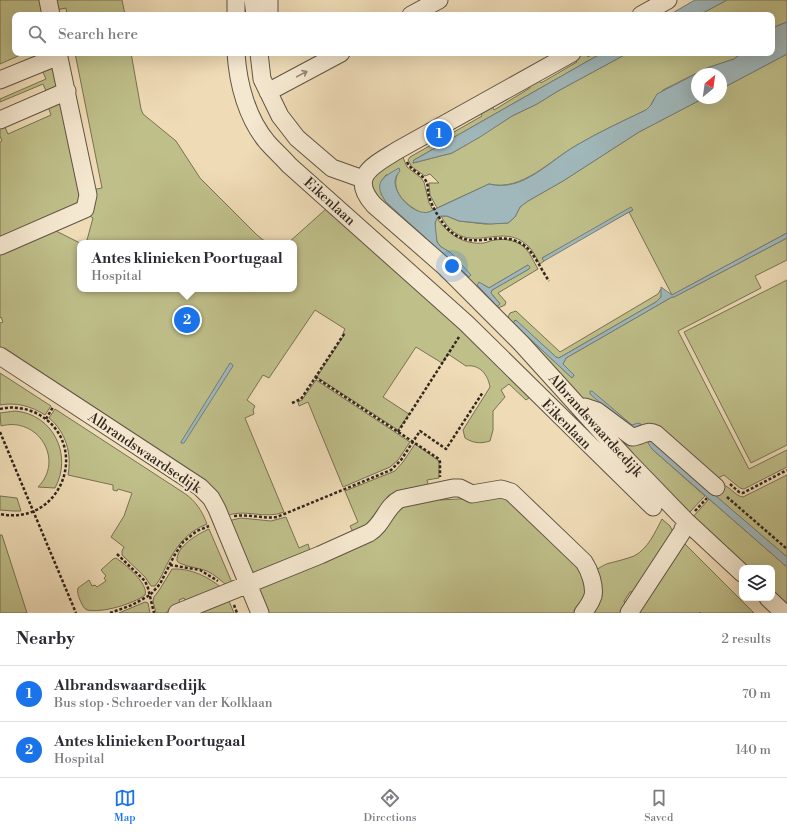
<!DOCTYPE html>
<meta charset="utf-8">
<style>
:root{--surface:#fff;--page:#f2f2f3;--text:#2b2b33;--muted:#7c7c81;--line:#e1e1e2;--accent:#1a73e8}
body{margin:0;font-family:"Libre Bodoni",serif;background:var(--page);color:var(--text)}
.controls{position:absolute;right:12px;bottom:12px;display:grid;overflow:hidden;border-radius:8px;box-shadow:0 4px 16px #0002}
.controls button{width:36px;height:36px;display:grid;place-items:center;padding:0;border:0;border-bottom:1px solid var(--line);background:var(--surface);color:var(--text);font:20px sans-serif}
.compass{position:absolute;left:691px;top:68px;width:36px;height:36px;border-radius:50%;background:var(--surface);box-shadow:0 4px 16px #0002;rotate:29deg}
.you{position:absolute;left:452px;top:266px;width:14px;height:14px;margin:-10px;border:3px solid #fff;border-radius:50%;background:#1a73e8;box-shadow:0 0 0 6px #1a73e833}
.badge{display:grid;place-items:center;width:26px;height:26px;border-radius:50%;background:var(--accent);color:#fff;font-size:13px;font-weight:700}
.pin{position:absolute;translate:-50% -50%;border:2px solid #fff;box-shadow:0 1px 4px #0006}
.popup{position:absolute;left:77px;top:240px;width:220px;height:52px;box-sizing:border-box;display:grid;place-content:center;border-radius:8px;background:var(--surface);filter:drop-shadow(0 1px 3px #0005);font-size:13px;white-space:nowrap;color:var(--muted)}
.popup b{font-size:15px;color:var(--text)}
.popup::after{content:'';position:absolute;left:50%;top:100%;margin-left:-8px;border:8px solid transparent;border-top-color:var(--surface)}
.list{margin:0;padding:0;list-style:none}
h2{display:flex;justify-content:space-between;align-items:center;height:52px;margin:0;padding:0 16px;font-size:17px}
h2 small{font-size:13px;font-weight:400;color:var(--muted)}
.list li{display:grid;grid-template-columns:26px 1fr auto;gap:12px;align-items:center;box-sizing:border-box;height:56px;padding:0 16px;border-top:1px solid var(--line)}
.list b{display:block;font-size:15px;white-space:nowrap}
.list p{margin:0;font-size:13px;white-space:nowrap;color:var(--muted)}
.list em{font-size:13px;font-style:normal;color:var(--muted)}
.icon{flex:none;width:22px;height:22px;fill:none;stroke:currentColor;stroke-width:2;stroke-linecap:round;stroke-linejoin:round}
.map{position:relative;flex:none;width:787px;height:613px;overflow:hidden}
.search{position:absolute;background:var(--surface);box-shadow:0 4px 16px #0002;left:12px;right:12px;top:12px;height:44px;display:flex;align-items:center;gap:10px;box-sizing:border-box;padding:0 14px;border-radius:8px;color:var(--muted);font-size:15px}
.sheet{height:164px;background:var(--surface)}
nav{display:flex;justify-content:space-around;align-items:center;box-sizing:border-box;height:56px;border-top:1px solid var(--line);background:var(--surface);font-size:11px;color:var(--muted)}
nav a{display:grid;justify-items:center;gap:2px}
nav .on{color:var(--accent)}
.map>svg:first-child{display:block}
.green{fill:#bfbf8a;stroke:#787254;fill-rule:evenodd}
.water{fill:#a0b8bb;stroke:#747e7c}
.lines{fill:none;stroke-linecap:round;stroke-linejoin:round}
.minor-casing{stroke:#605444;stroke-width:19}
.path{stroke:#31261d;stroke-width:2.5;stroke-dasharray:3 2;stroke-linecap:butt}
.minor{stroke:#f5e8d0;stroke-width:17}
.oneway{stroke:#938776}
.labels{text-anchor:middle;stroke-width:4;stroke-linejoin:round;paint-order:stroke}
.street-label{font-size:14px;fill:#31261d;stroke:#f5e8d0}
</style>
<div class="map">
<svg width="787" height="613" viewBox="0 0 787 613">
<rect width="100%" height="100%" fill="#efdcb7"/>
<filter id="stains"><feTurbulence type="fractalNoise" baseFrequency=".005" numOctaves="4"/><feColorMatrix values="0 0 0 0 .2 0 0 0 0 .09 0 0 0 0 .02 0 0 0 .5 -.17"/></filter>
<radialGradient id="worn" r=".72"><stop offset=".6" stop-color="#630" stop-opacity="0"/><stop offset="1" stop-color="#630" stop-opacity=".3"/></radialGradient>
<!-- green -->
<path class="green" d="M0,0H43L46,15H15V53H25L0,64Z
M54,0H122L125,15H67L66,8L56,10Z
M727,0H787V22L777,26L772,29V15H699Z
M75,53H131L141,109L143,114L176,141L200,178L257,235L267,243H81L87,240L93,218L88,215L92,190L102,188Z
M582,53H585L588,57L594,53H602L414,160L413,163L452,153L466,145L512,116L537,104L558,91L628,53H742L734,59L707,68L663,90L654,99L651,105L646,110C623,121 599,132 577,145C550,160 522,192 489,184L437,208L430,195L429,183H439L430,174L425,176L412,167L408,160L410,157L482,116L480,111L491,104L494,110L530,88L528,83L537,78L541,83L577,62L574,57Z
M787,54V233L672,295L629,212L633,210L542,258L544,261L540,264C536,258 533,250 528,246C501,219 465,261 441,216H447L459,221L485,224L508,223L515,217L520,207L528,201L563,181L639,132L704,98H721V89Z
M53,66L60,84L47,93L43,84L0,102V99L46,79L42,70Z
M57,102L64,105L81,206L0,241V142L2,141L0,136V127L4,125L8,134L51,115L48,106Z
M402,155L407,167L420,177L424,182L429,203L433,210C430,212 427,213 424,213C420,213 416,210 413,208C401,200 391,188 398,173L386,175L382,180L381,194L386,202L468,276C464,267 458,260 451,253C447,250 443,249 440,246C434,240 433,225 437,218C447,234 464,245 484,243C488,242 492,240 496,240C505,238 518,241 525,248C530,253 534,262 538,269L498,293L506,302L505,305L496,309L372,192L371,181L372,177ZM528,265L529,269L492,290L491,293L500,304L498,306H496L478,285H484L489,288Z
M327,208L533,395L526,400L509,384L501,390L505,397L493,411V430L490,441C480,444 473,443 465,438L463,430L490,387C488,375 480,364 466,366L448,354L442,363L416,347L383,397L409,414L398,430L317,377L345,334L343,333L345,329L315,310L269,378L263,375L247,400L255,406L253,410L254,414L245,418L284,512C265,520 245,508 226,516L0,349V323L3,322L1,317L0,318V251L52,229L80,243V289H294V243H288Z
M787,238V260L755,276L761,288L678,331L749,469L787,450V467L744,489L740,488L724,475L720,477L716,482L638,432L581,399L509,324L508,317L510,313L516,311L560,352L658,294L661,289C663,295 661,298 656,302L559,358L556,357L515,320L513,323L572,378L574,375L563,364L566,358L672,297H674Z
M787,280V445L751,463L684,332Z
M0,373L51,406L45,415C31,406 16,402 0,405Z
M316,380L410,442L398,460L390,467L343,487L308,402L299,406L298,402L302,400Z
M55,409L184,493C196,501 202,511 207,524C186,532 176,547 166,566C163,573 160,580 155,586H151L145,577L122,555V551L124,547L111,537L124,516L132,493L118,489L117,491L113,490V485L68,475C72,454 66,432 49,418Z
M15,411C53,414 73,455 55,488L38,487C65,460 38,416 1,426L0,413Z
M594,413L635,446L644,437L648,436L652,449L705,496L688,514Z
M415,444L439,461V478L427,480L429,488L371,527L353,532L350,526L358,522L345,491L395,471L403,462Z
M787,475V557L712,493L723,485C731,487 735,496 743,497Z
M503,493L581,564L589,590L579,613H266L256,590L394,510L434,496L440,500L477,498Z
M0,496L17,498L21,511H13L0,510Z
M709,499L787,567V610L772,595V568H743L692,518Z
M286,517L299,548L308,544L310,551L253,577L228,521L241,518L271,521Z
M662,519L670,526L673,532L637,591L630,592L624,601L626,608L622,613H587L593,572C598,569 604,564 610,563C618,561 626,559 634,556C648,549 655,532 662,519Z
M209,529L233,585L228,587C222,581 215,575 207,571C200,568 181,566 177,561C176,546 198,534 209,529Z
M0,535H2L27,613H0Z
M684,543L754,613H701L700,612L699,613H635Z
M116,558C125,564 149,584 145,595C133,604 103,613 87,610C83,608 82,604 80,600C78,595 77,592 78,588L89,580L92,586L95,585L97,587L106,581L104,578L106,576L101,570L113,559Z
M172,569C191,568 209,577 223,589L187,604L184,598L179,600L181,606L165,613H156L153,601L154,597L160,589Z
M229,601L234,613H200Z
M145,602L148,603L150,613H119Z"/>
<!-- water -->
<path class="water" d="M695,0H727L699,15H669Z
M787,22V54L721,89V74H697V98H704L639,132L563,181L528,201L520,207L515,217L508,223L490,224L459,221L447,216H441L437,218L435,223L437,242L440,246L451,253L471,275L469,277L386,202C373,183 381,178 399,168L400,171C397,174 395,178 395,182C395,196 415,216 429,212L489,184C523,193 550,160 577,145C599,132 623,121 646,110L651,105L657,94L707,68L734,59L742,53H772V29L777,26Z
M602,53H628L558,91L537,104L512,116L480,137L452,153L413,163L414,160Z
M631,207L633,210L629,212L544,261L542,258Z
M787,233V238L674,297H672L566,358L563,364L574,375L572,378L513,323L516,320L556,357L559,358L656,302L661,297V287L672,295Z
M528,265L530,267L529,269L492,290L491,293L500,304L498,306H497L477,285L479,282L489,288Z
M230,363L232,364L233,366L184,443H181V442Z
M590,391H592L632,425L638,423L641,424L635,429L630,428L590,394Z
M650,440L652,441L787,557V567L652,449L648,443Z"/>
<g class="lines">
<!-- minor casing -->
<g class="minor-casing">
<path id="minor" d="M48,0L51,15
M236,0V15
M253,0L255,15
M269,15V0
M411,15L439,0
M641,15L668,0
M236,53C238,84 247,118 267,142C274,150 282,157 289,165L466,323L653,507
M259,53L262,79L280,116L297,138L332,168L363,179
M572,53L398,150C374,165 348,176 374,205L445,267L521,343L627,460L686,521L742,573
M0,80L59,56
M268,92L341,53
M0,120L67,91
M0,246L85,209L88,195L58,53
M0,356L200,487L211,498L217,509L260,613
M585,407L597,411L632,437C641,437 646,429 656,434L716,487
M768,598L784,613
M177,613L320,555L369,533C383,525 386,506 400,499L453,488H460L472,494L501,489L511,492L584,562C590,571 595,586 593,596C591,602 587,608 583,613
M629,613L682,532L686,521"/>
</g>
<!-- path -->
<path class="path" d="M407,162C411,171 421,173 426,181C429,186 427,191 429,196C431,205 441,222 447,228C472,255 499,226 525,246C534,253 542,271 549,281
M315,377L439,459L440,462V477
M292,403L301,399L344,334
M0,409C12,406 25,408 36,413C92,441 64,527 0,514
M46,419L53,407
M0,432L76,613
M398,432L459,337
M730,484L739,492L743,493L787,470
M727,497L787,549
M695,511L707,498
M234,516C249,514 263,519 277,517L391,470L401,460L420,431L446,449L483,392
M117,554L145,581L148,588L154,613
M170,565L200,570L218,581
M234,605L237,613
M110,613L132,605L150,595L160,584L174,556L183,542L197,531L209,526"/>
<!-- minor -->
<use href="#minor" class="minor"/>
</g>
<!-- one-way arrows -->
<defs><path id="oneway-shaft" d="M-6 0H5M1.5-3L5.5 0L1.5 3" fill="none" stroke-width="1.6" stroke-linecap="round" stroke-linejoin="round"/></defs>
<use class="oneway" href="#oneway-shaft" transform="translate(302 74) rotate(-28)"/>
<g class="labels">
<!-- street labels -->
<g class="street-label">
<text transform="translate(330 201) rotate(42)" y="5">Eikenlaan</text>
<text transform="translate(567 424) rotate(45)" y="5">Eikenlaan</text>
<text transform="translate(596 425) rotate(48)" y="5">Albrandswaardsedijk</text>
<text transform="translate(145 452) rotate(34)" y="5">Albrandswaardsedijk</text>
</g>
</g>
<rect width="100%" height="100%" filter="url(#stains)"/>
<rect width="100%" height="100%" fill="url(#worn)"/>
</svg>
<div class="controls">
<button><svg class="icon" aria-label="layers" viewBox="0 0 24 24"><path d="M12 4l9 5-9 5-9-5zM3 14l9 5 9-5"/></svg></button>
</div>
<svg class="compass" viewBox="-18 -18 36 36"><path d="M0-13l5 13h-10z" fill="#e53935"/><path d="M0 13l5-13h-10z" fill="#7c7c81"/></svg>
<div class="you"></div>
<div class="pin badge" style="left:439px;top:134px">1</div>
<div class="pin badge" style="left:187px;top:320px">2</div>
<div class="popup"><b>Antes klinieken Poortugaal</b>Hospital</div>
<div class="search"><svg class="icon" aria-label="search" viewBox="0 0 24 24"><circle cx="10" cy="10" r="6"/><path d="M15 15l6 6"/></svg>Search here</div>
</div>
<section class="sheet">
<h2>Nearby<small>2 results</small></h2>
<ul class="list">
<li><span class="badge">1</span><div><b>Albrandswaardsedijk</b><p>Bus stop · Schroeder van der Kolklaan</p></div><em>70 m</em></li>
<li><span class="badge">2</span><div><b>Antes klinieken Poortugaal</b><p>Hospital</p></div><em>140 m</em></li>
</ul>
</section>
<nav>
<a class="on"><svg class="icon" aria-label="map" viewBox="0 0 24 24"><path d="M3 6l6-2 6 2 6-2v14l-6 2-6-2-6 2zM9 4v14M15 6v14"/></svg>Map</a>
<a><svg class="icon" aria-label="directions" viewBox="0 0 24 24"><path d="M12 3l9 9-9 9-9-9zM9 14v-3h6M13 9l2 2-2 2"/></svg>Directions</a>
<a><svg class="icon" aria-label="saved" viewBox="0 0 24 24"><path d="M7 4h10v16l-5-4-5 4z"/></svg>Saved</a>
</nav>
